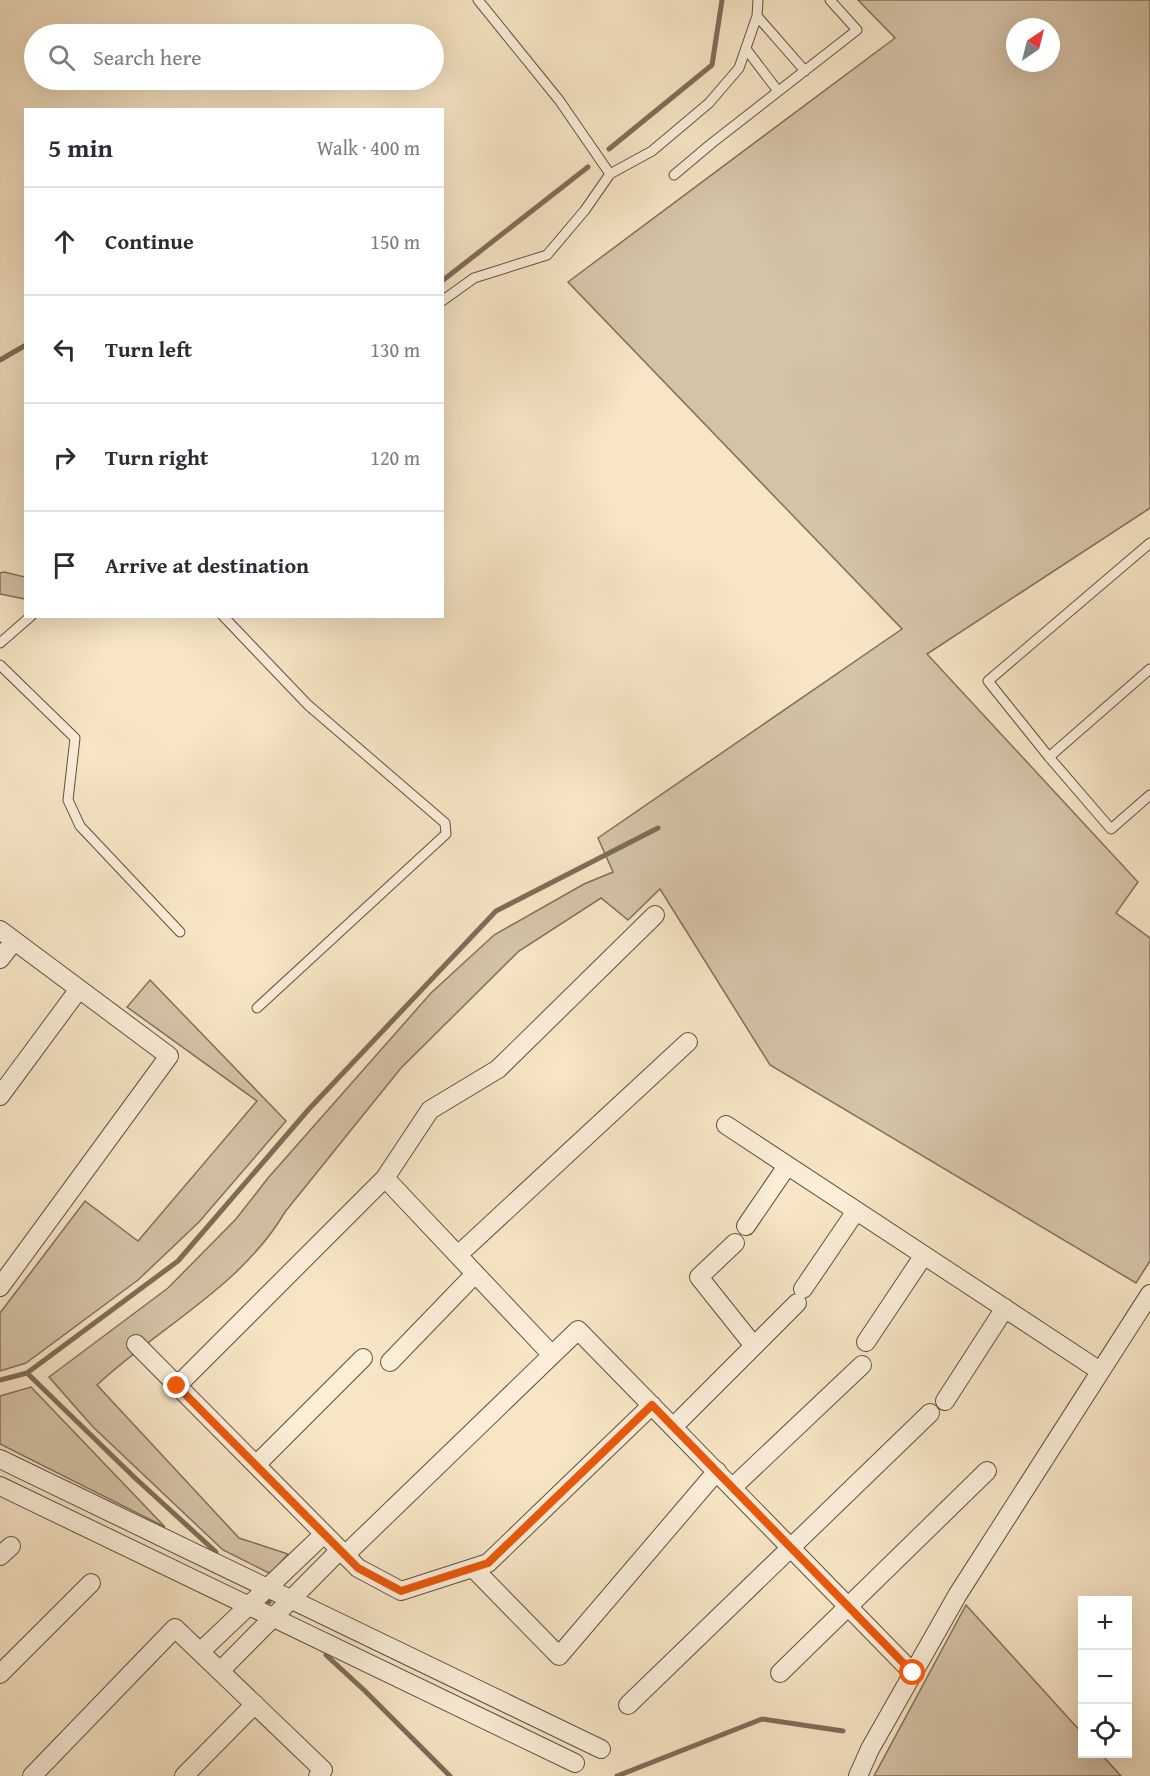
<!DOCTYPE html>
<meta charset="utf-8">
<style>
:root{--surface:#fff;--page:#f2f2f3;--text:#2b2b33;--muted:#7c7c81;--line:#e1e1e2}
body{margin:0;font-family:"Gentium Book Plus",serif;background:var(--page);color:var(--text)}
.controls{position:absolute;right:18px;bottom:18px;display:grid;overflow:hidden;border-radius:0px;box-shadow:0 6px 24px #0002}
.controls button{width:54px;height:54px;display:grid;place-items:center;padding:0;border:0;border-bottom:2px solid var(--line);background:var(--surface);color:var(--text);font:30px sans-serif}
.compass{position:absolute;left:1006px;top:18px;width:54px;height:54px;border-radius:50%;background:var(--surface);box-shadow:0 6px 24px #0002;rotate:35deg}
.stop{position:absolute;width:18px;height:18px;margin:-14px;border:4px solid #ea580c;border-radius:50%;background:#fff}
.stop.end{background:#ea580c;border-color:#fff;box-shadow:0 2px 6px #0008}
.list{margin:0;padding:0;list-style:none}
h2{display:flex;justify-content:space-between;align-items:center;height:78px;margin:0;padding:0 24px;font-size:26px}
h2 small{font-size:20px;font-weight:400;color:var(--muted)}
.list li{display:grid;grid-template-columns:39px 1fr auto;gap:18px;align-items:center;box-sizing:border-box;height:108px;padding:0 24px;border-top:2px solid var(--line)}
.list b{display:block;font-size:22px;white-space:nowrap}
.list em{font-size:20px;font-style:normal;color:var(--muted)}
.icon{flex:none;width:33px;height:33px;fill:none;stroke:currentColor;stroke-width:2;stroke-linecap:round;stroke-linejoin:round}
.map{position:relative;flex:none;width:1150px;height:1776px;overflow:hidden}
.search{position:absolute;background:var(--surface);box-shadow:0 6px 24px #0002;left:24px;top:24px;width:420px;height:66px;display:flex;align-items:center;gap:15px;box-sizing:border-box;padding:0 21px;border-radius:33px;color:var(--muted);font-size:22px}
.panel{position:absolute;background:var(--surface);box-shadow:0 6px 24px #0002;left:24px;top:108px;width:420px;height:510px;border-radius:0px}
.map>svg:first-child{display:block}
.green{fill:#d5c3a7;stroke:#82705d;stroke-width:1.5;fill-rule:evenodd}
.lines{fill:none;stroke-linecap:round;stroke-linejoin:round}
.stream{stroke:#7e6d59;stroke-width:5}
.lane-casing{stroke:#615040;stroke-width:11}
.street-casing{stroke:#615040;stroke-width:20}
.lane{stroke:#faeed9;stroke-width:9}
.street{stroke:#faeed9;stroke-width:18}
.route{stroke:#ea580c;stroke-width:8}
</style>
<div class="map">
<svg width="1150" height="1776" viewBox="0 0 1150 1776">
<rect width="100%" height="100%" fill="#f7e5c5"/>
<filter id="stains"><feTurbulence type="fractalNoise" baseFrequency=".00333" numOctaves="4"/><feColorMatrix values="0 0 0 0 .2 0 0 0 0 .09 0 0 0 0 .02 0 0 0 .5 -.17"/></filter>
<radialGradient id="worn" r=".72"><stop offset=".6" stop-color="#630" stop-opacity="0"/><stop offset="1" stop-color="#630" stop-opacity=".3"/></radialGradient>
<!-- green -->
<path class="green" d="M858,0H1150V508L927,654L1138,882L1116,913L1150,938V1261L1136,1283L770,1065L660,889L628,920L601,898L519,951L401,1068L285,1212C241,1287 159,1327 97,1385L239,1538L288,1554L271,1574L223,1550L93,1427L49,1377L168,1288L236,1219L268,1178L431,993L494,935L584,884L613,872L598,838L902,629L568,282L895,38ZM1015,27H1051V63H1015Z
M4,572L25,577V599L0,594V573Z
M150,980L286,1121L199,1222L138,1280L26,1363L0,1371V1313L85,1201L138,1241L257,1101L127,1007Z
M31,1387L165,1527L0,1444V1396Z
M966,1605L1082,1733V1754H1101L1121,1776H874Z"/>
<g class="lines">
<!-- stream -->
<path class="stream" d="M609,149L712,65L722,0
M442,281L588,167
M0,360L26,345
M27,1373L178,1261L309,1109L496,911L658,828
M0,1380L27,1373L134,1477L216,1552
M268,1601L269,1602
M326,1655L365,1691L450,1776
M617,1776L762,1719L843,1731"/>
<!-- lane casing -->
<g class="lane-casing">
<path id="lane" d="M757,16L805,71
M746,49L778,91
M610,174L652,151L709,103L739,68L757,16L758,0
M674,175L712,143L857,30L830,0
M442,301L474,278L547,255L585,210L610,174L559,100L478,0
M1150,543L988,681L1049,757L1150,669
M223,616L308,705L445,823L446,834L257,1008
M0,643L31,616
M0,665L75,738L68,800L80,826L180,932
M1049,757L1111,829L1150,795"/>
</g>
<!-- street casing -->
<g class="street-casing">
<path id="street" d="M0,930L169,1056L0,1287
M0,959L14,941
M0,1096L79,989
M726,1125L1100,1371
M385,1178L552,1355
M746,1226L787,1166
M735,1243L699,1277L754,1346
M458,1255L688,1042
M803,1289L856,1211
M866,1342L924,1255
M136,1344L358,1568L401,1591L488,1563L652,1405
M390,1362L475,1274
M177,1386L385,1178L430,1110L498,1069L655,915
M945,1401L1005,1308
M673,1427L797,1303
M0,1459L601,1749
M256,1465L363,1358
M0,1486L575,1763
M733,1487L862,1365
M345,1555L578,1330L913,1673
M0,1556L11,1546
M473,1568L559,1656L717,1471
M200,1652L324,1534
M220,1671L340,1550
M780,1673L987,1471
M0,1674L91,1583
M628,1705L930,1413
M32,1776L175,1628L323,1770L318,1776
M184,1776L255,1704
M858,1776L870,1749L958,1594L1150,1294"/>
</g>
<!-- lane -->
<use href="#lane" class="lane"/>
<!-- street -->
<use href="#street" class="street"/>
</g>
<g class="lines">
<!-- route -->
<path class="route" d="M177,1386L358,1568L401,1591L488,1563L652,1405L913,1673"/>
</g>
<rect width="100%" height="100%" filter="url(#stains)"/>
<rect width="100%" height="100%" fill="url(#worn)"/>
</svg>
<div class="controls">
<button>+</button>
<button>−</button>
<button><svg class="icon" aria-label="locate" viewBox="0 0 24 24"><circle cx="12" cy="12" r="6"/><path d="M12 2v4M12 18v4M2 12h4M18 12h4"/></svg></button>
</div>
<svg class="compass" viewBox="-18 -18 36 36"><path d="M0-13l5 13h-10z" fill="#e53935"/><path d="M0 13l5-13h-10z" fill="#7c7c81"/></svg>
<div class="stop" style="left:913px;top:1673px"></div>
<div class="stop end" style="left:177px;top:1386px"></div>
<div class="search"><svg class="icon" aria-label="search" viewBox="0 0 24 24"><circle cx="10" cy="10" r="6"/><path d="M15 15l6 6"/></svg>Search here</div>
<section class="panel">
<h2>5 min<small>Walk · 400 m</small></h2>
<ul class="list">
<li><svg class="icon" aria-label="ahead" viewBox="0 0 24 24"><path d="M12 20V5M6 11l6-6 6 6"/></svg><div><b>Continue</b></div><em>150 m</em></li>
<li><svg class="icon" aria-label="left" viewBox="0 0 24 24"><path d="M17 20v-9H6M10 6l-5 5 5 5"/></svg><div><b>Turn left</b></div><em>130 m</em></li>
<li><svg class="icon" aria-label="right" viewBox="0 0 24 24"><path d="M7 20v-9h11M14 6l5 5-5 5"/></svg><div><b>Turn right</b></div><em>120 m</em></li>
<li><svg class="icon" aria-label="arrive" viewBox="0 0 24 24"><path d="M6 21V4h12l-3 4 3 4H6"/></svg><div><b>Arrive at destination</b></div></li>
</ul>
</section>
</div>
